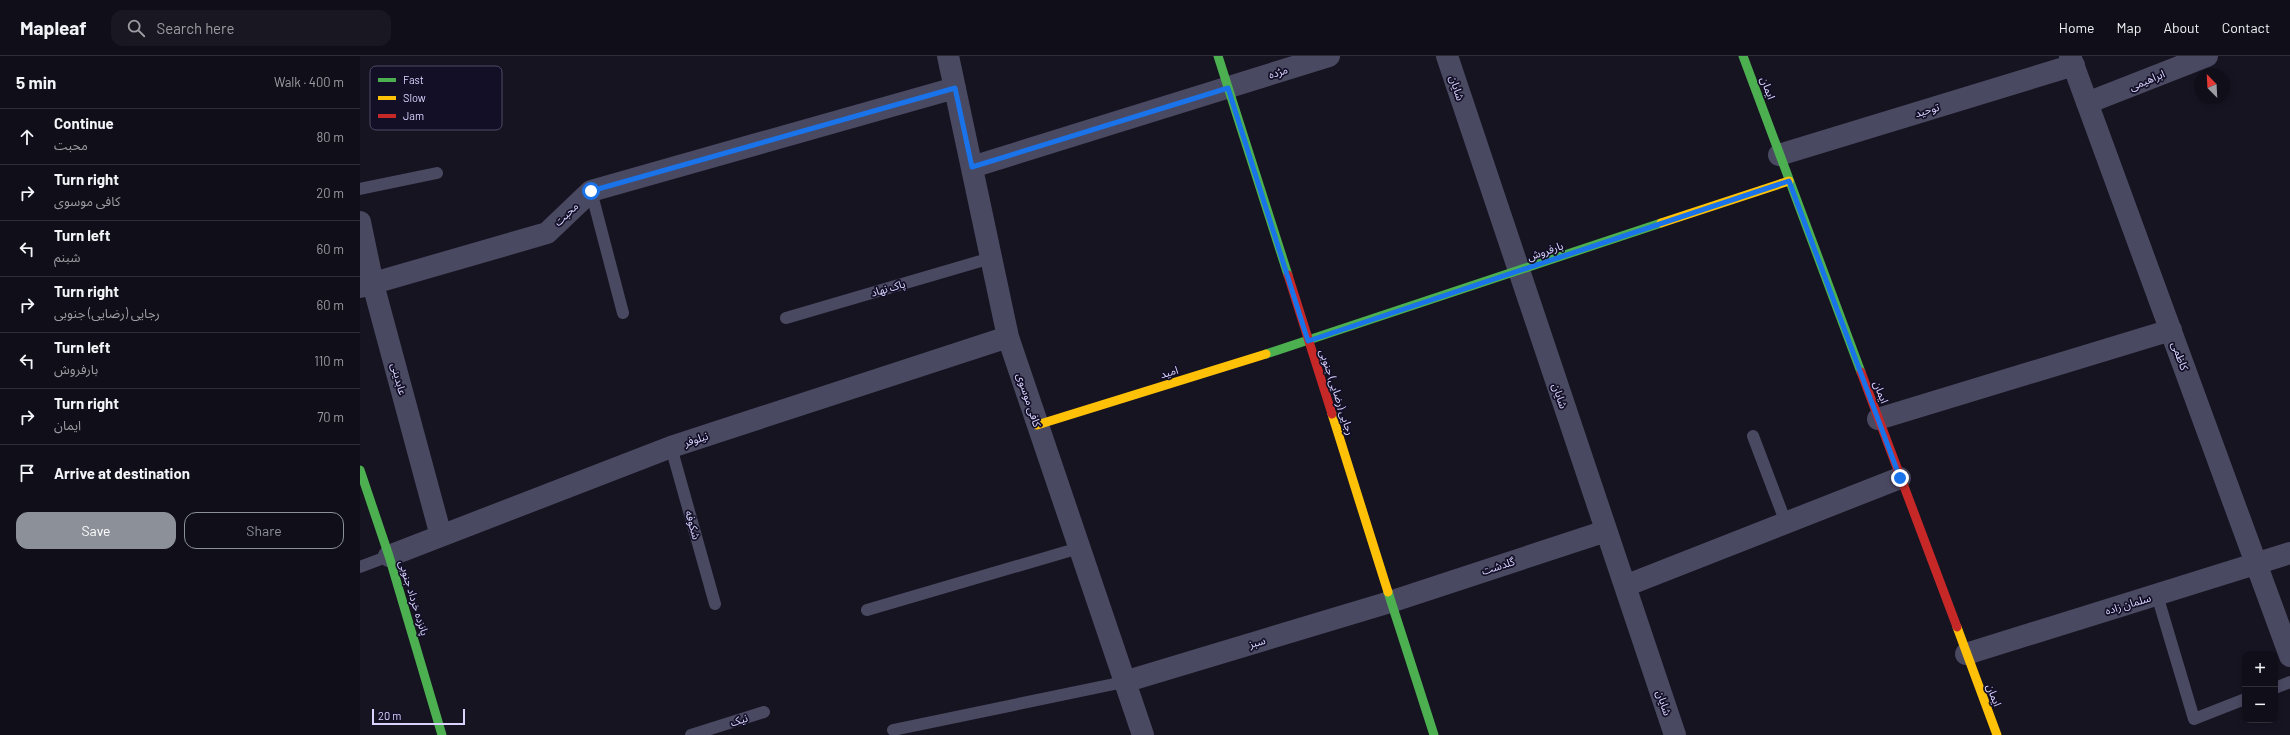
<!DOCTYPE html>
<meta charset="utf-8">
<style>
:root{--surface:#100f19;--page:#191822;--text:#f1f3f6;--muted:#9c9ca2;--line:#302f38;--accent:#8c9099}
body{margin:0;font-family:Barlow,"Noto Sans Arabic",sans-serif;background:var(--page);color:var(--text)}
.controls{position:absolute;right:12px;bottom:12px;display:grid;overflow:hidden;border-radius:8px;box-shadow:0 2px 6px #0003}
.controls button{width:36px;height:36px;display:grid;place-items:center;padding:0;border:0;border-bottom:1px solid var(--line);background:var(--surface);color:var(--text);font:20px sans-serif}
.compass{position:absolute;left:1834px;top:12px;width:36px;height:36px;border-radius:50%;background:var(--surface);box-shadow:0 2px 6px #0003;rotate:336deg}
.scale{position:absolute;left:12px;bottom:10px;width:93px;box-sizing:border-box;padding-left:4px;border:2px solid #d9d4ff;border-top:0;font-size:11px;line-height:14px;white-space:nowrap;color:#d9d4ff;-webkit-text-stroke:3px #130f26;paint-order:stroke}
.stop{position:absolute;width:12px;height:12px;margin:-9px;border:3px solid #1a73e8;border-radius:50%;background:#fff}
.stop.end{background:#1a73e8;border-color:#fff;box-shadow:0 1px 4px #0008}
.list{margin:0;padding:0;list-style:none}
h2{display:flex;justify-content:space-between;align-items:center;height:52px;margin:0;padding:0 16px;font-size:17px}
h2 small{font-size:13px;font-weight:400;color:var(--muted)}
.list li{display:grid;grid-template-columns:26px 1fr auto;gap:12px;align-items:center;box-sizing:border-box;height:56px;padding:0 16px;border-top:1px solid var(--line)}
.list b{display:block;font-size:15px;white-space:nowrap}
.list p{margin:0;font-size:13px;white-space:nowrap;color:var(--muted)}
.list em{font-size:13px;font-style:normal;color:var(--muted)}
.actions{display:flex;gap:8px;padding:12px 16px}
.actions a{flex:1;padding:9px 0;border:1px solid var(--accent);border-radius:12px;text-align:center;font-size:14px;color:var(--accent)}
.actions .main{background:var(--accent);color:#fff}
.icon{flex:none;width:22px;height:22px;fill:none;stroke:currentColor;stroke-width:2;stroke-linecap:round;stroke-linejoin:round}
.map{position:relative;flex:none;width:1930px;height:679px;overflow:hidden}
header{display:flex;align-items:center;gap:24px;box-sizing:border-box;height:56px;padding:0 20px;background:var(--surface);border-bottom:1px solid var(--line)}
header strong{font-size:19px}
nav{display:flex;gap:22px;margin-inline-start:auto;font-size:14px}
.search{width:280px;height:36px;background:var(--page);display:flex;align-items:center;gap:10px;box-sizing:border-box;padding:0 14px;border-radius:12px;color:var(--muted);font-size:15px}
main{display:flex}
aside{flex:1;background:var(--surface)}
.map>svg:first-child{display:block}
.lines{fill:none;stroke-linecap:round;stroke-linejoin:round}
.lane{stroke:#4a4962;stroke-width:12}
.street{stroke:#4a4962;stroke-width:22}
.fast{stroke:#4caf50;stroke-width:9}
.slow{stroke:#ffc107;stroke-width:9}
.jam{stroke:#c62828;stroke-width:9}
.route{stroke:#1a73e8;stroke-width:5}
.labels{text-anchor:middle;stroke-width:3.5;stroke-linejoin:round;paint-order:stroke}
.street-label{font-size:11px;fill:#d9d4ff;stroke:#130f26}
.key{fill:#130f26;stroke:#4e4a67;stroke-width:1}
.key-label{font-size:11px;fill:#d9d4ff}
</style>
<header>
<strong>Mapleaf</strong>
<div class="search"><svg class="icon" aria-label="search" viewBox="0 0 24 24"><circle cx="10" cy="10" r="6"/><path d="M15 15l6 6"/></svg>Search here</div>
<nav><a>Home</a><a>Map</a><a>About</a><a>Contact</a></nav>
</header>
<main>
<aside>
<h2>5 min<small>Walk · 400 m</small></h2>
<ul class="list">
<li><svg class="icon" aria-label="ahead" viewBox="0 0 24 24"><path d="M12 20V5M6 11l6-6 6 6"/></svg><div><b>Continue</b><p>محبت</p></div><em>80 m</em></li>
<li><svg class="icon" aria-label="right" viewBox="0 0 24 24"><path d="M7 20v-9h11M14 6l5 5-5 5"/></svg><div><b>Turn right</b><p>کافی موسوی</p></div><em>20 m</em></li>
<li><svg class="icon" aria-label="left" viewBox="0 0 24 24"><path d="M17 20v-9H6M10 6l-5 5 5 5"/></svg><div><b>Turn left</b><p>شبنم</p></div><em>60 m</em></li>
<li><svg class="icon" aria-label="right" viewBox="0 0 24 24"><path d="M7 20v-9h11M14 6l5 5-5 5"/></svg><div><b>Turn right</b><p>رجایی (رضایی) جنوبی</p></div><em>60 m</em></li>
<li><svg class="icon" aria-label="left" viewBox="0 0 24 24"><path d="M17 20v-9H6M10 6l-5 5 5 5"/></svg><div><b>Turn left</b><p>بارفروش</p></div><em>110 m</em></li>
<li><svg class="icon" aria-label="right" viewBox="0 0 24 24"><path d="M7 20v-9h11M14 6l5 5-5 5"/></svg><div><b>Turn right</b><p>ایمان</p></div><em>70 m</em></li>
<li><svg class="icon" aria-label="arrive" viewBox="0 0 24 24"><path d="M6 21V4h12l-3 4 3 4H6"/></svg><div><b>Arrive at destination</b></div></li>
</ul>
<div class="actions"><a class="main">Save</a><a>Share</a></div>
</aside>
<div class="map">
<svg width="1930" height="679" viewBox="0 0 1930 679">
<rect width="100%" height="100%" fill="#161421"/>
<g class="lines">
<!-- lane -->
<path class="lane" d="M0,133L77,117
M231,135L263,257
M426,262L631,202
M1393,380L1426,467
M311,391L355,548
M0,511L29,500
M1797,539L1834,663L1885,643
M507,554L719,492
M1915,632L1930,626
M533,674L764,626
M331,679L404,656"/>
<!-- street -->
<path class="street" d="M588,0L648,281L783,679
M1087,0L1315,679
M1710,0L1930,600
M1727,47L1847,0
M1419,99L1714,9
M612,111L969,0
M0,166L13,228L81,480
M0,231L187,177L231,135L595,32
M1518,363L1811,274
M29,500L311,391L648,281
M1265,530L1540,422
M1606,598L1930,497
M764,626L1030,546L1246,475"/>
<!-- fast -->
<path class="fast" d="M858,0L928,219
M1383,0L1501,316
M906,298L1301,167
M0,414L29,500L82,679
M1028,536L1074,679"/>
<!-- slow -->
<path class="slow" d="M1301,167L1429,125
M972,358L1028,536
M677,369L906,298
M1597,571L1637,679"/>
<!-- jam -->
<path class="jam" d="M928,219L972,358
M1501,316L1597,571"/>
</g>
<g class="lines">
<!-- route -->
<path class="route" d="M231,135L595,32L612,111L868,32L948,285L1429,125L1540,422"/>
</g>
<g class="labels">
<!-- street labels -->
<g class="street-label">
<text transform="translate(918 16) rotate(-18)" y="4">مژده</text>
<text transform="translate(1787 24) rotate(-22)" y="4">ابراهیمی</text>
<text transform="translate(1097 32) rotate(72)" y="4">شایان</text>
<text transform="translate(1408 32) rotate(70)" y="4">ایمان</text>
<text transform="translate(1567 54) rotate(-17)" y="4">توحید</text>
<text transform="translate(206 158) rotate(-44)" y="4">محبت</text>
<text transform="translate(1185 195) rotate(-19)" y="4">بارفروش</text>
<text transform="translate(528 232) rotate(-16)" y="4">پاک نهاد</text>
<text transform="translate(1820 300) rotate(70)" y="4">کاظمی</text>
<text transform="translate(809 316) rotate(-17)" y="4">امید</text>
<text transform="translate(39 323) rotate(75)" y="4">عابدینی</text>
<text transform="translate(977 336) rotate(72)" y="4">رجایی (رضایی) جنوبی</text>
<text transform="translate(1521 336) rotate(69)" y="4">ایمان</text>
<text transform="translate(1200 340) rotate(71)" y="4">شایان</text>
<text transform="translate(669 344) rotate(72)" y="4">کافی موسوی</text>
<text transform="translate(336 383) rotate(-18)" y="4">نیلوفر</text>
<text transform="translate(333 469) rotate(74)" y="4">شکوفه</text>
<text transform="translate(1138 510) rotate(-18)" y="4">گلدشت</text>
<text transform="translate(54 542) rotate(73)" y="4">پانزده خرداد جنوبی</text>
<text transform="translate(1768 548) rotate(-17)" y="4">سلمان زاده</text>
<text transform="translate(897 586) rotate(-17)" y="4">سبز</text>
<text transform="translate(1634 639) rotate(69)" y="4">ایمان</text>
<text transform="translate(1304 647) rotate(71)" y="4">شایان</text>
<text transform="translate(379 664) rotate(-17)" y="4">نیک</text>
</g>
</g>
<!-- legend -->
<rect x="10" y="10" width="132" height="64" rx="6" class="key"/>
<rect x="18" y="22" width="18" height="4" fill="#4caf50"/>
<rect x="18" y="40" width="18" height="4" fill="#ffc107"/>
<rect x="18" y="58" width="18" height="4" fill="#c62828"/>
<g class="key-label">
<text x="43" y="28">Fast</text>
<text x="43" y="46">Slow</text>
<text x="43" y="64">Jam</text>
</g>
</svg>
<div class="controls">
<button>+</button>
<button>−</button>
</div>
<svg class="compass" viewBox="-18 -18 36 36"><path d="M0-13l5 13h-10z" fill="#e53935"/><path d="M0 13l5-13h-10z" fill="#9c9ca2"/></svg>
<div class="scale">20 m</div>
<div class="stop" style="left:231px;top:135px"></div>
<div class="stop end" style="left:1540px;top:422px"></div>
</div>
</main>
